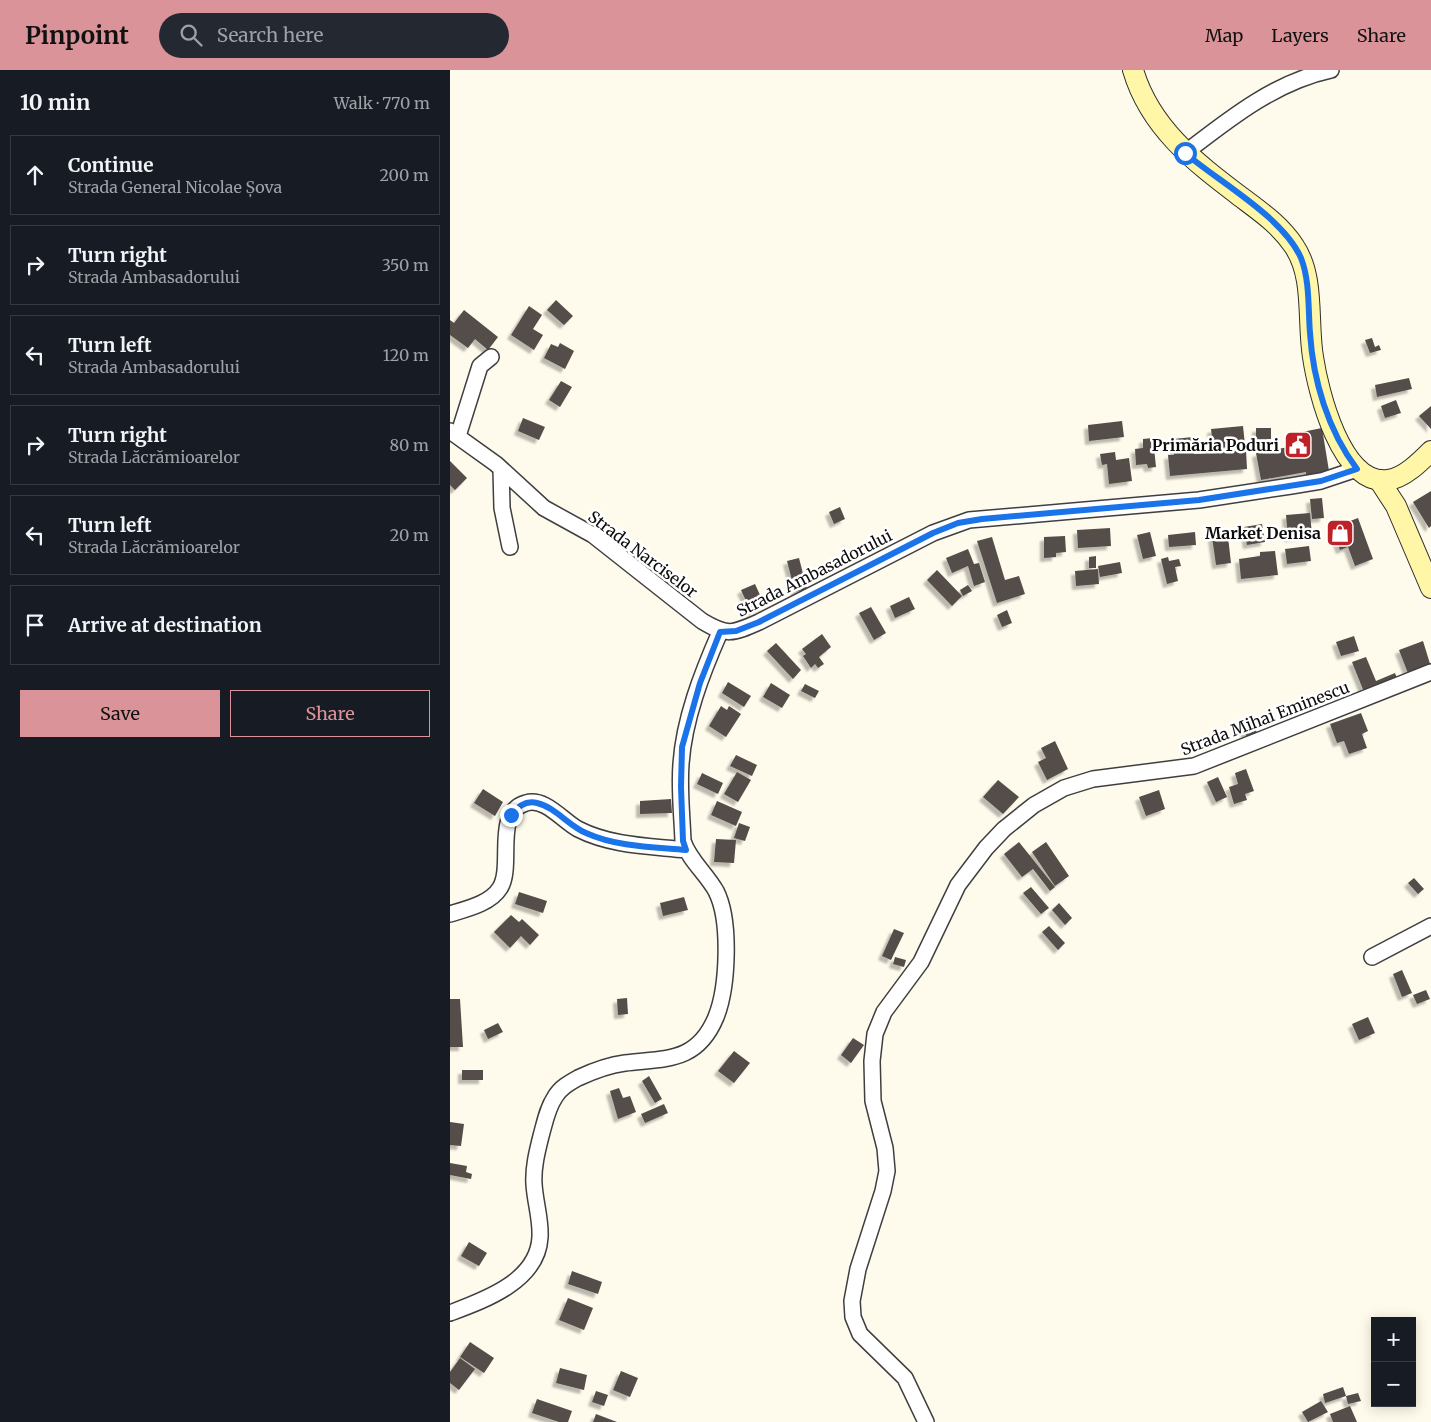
<!DOCTYPE html>
<meta charset="utf-8">
<style>
:root{--surface:#171b24;--page:#242831;--text:#f1f3f6;--muted:#9ea1a6;--line:#363941;--accent:#da9499}
body{margin:0;font-family:Merriweather,serif;background:var(--page);color:var(--text)}
.controls{position:absolute;right:15px;bottom:15px;display:grid;overflow:hidden;border-radius:0px;box-shadow:0 2px 12px #0003}
.controls button{width:45px;height:45px;display:grid;place-items:center;padding:0;border:0;border-bottom:1px solid var(--line);background:var(--surface);color:var(--text);font:25px sans-serif}
.stop{position:absolute;width:15px;height:15px;margin:-11px;border:4px solid #1a73e8;border-radius:50%;background:#fff}
.stop.end{background:#1a73e8;border-color:#fff;box-shadow:0 1px 5px #0008}
.list{margin:0;padding:0;list-style:none}
h2{display:flex;justify-content:space-between;align-items:center;height:65px;margin:0;padding:0 20px;font-size:21px}
h2 small{font-size:16px;font-weight:400;color:var(--muted)}
.list li{display:grid;grid-template-columns:32px 1fr auto;gap:15px;align-items:center;box-sizing:border-box;height:80px;margin:0 10px 10px;padding:0 10px;border:1px solid var(--line);border-radius:0px}
.list b{display:block;font-size:19px;white-space:nowrap}
.list p{margin:0;font-size:16px;white-space:nowrap;color:var(--muted)}
.list em{font-size:16px;font-style:normal;color:var(--muted)}
.actions{display:flex;gap:10px;padding:15px 20px}
.actions a{flex:1;padding:11px 0;border:1px solid var(--accent);border-radius:0px;text-align:center;font-size:18px;color:var(--accent)}
.actions .main{background:var(--accent);color:#111}
.icon{flex:none;width:28px;height:28px;fill:none;stroke:currentColor;stroke-width:2;stroke-linecap:round;stroke-linejoin:round}
.map{position:relative;flex:none;width:981px;height:1352px;overflow:hidden}
header{display:flex;align-items:center;gap:30px;box-sizing:border-box;height:70px;padding:0 25px;background:var(--accent);color:#111}
header strong{font-size:24px}
nav{display:flex;gap:28px;margin-inline-start:auto;font-size:18px}
.search{width:350px;height:45px;background:var(--page);display:flex;align-items:center;gap:12px;box-sizing:border-box;padding:0 18px;border-radius:28px;color:var(--muted);font-size:19px}
main{display:flex}
aside{flex:1;background:var(--surface)}
.map>svg:first-child{display:block}
.building{fill:#554d48;filter:url(#shadow)}
.lines{fill:none;stroke-linecap:round;stroke-linejoin:round}
.street-casing{stroke:#3f3f3f;stroke-width:18}
.secondary-casing{stroke:#2e2e2e;stroke-width:22}
.street{stroke:#fff;stroke-width:15}
.secondary{stroke:#fff6a7;stroke-width:20}
.route{stroke:#1a73e8;stroke-width:6}
.labels{text-anchor:middle;stroke-width:5;stroke-linejoin:round;paint-order:stroke}
.poi-label{font-size:16px;font-weight:bold;fill:#0c0c0c;stroke:#fff;text-anchor:end}
.street-label{font-size:16px;fill:#0c0c0c;stroke:#fff}
</style>
<header>
<strong>Pinpoint</strong>
<div class="search"><svg class="icon" aria-label="search" viewBox="0 0 24 24"><circle cx="10" cy="10" r="6"/><path d="M15 15l6 6"/></svg>Search here</div>
<nav><a>Map</a><a>Layers</a><a>Share</a></nav>
</header>
<main>
<aside>
<h2>10 min<small>Walk · 770 m</small></h2>
<ul class="list">
<li><svg class="icon" aria-label="ahead" viewBox="0 0 24 24"><path d="M12 20V5M6 11l6-6 6 6"/></svg><div><b>Continue</b><p>Strada General Nicolae Șova</p></div><em>200 m</em></li>
<li><svg class="icon" aria-label="right" viewBox="0 0 24 24"><path d="M7 20v-9h11M14 6l5 5-5 5"/></svg><div><b>Turn right</b><p>Strada Ambasadorului</p></div><em>350 m</em></li>
<li><svg class="icon" aria-label="left" viewBox="0 0 24 24"><path d="M17 20v-9H6M10 6l-5 5 5 5"/></svg><div><b>Turn left</b><p>Strada Ambasadorului</p></div><em>120 m</em></li>
<li><svg class="icon" aria-label="right" viewBox="0 0 24 24"><path d="M7 20v-9h11M14 6l5 5-5 5"/></svg><div><b>Turn right</b><p>Strada Lăcrămioarelor</p></div><em>80 m</em></li>
<li><svg class="icon" aria-label="left" viewBox="0 0 24 24"><path d="M17 20v-9H6M10 6l-5 5 5 5"/></svg><div><b>Turn left</b><p>Strada Lăcrămioarelor</p></div><em>20 m</em></li>
<li><svg class="icon" aria-label="arrive" viewBox="0 0 24 24"><path d="M6 21V4h12l-3 4 3 4H6"/></svg><div><b>Arrive at destination</b></div></li>
</ul>
<div class="actions"><a class="main">Save</a><a>Share</a></div>
</aside>
<div class="map">
<svg width="981" height="1352" viewBox="0 0 981 1352">
<defs>
<filter id="shadow"><feDropShadow dx="-4" dy="4" stdDeviation="1" flood-color="#0004"/></filter>
</defs>
<rect width="100%" height="100%" fill="#fffbec"/>
<!-- building -->
<path class="building" d="M106,230L123,246L114,255L97,240Z
M79,236L92,245L83,259L93,265L84,280L61,265Z
M14,240L48,267L38,280L25,269L18,278L0,265V250L4,253Z
M922,268L925,277L929,275L931,280L920,283L915,270Z
M110,273L124,281L115,299L94,288L101,274L108,277Z
M959,308L962,319L927,327L925,315Z
M111,311L122,317L110,337L99,330Z
M946,330L951,343L935,348L931,336Z
M981,336V359L969,346Z
M73,348L95,357L89,370L68,361Z
M672,351L674,367L639,371L638,355Z
M793,356L795,375L769,378V375H763L761,359Z
M806,358H821V369H806Z
M872,358L879,401L856,406V402L811,410L806,383L849,375L847,363Z
M743,367L744,384L796,380L797,399L720,406L718,385H724L723,369Z
M703,368L706,397L698,398L697,394L686,395L685,379L693,378V369Z
M665,382L666,390L679,388L682,411L659,414L657,394L652,395L650,384Z
M0,391L17,408L5,420L0,415Z
M981,421V456L979,458L963,432Z
M872,428L874,448L862,449L860,429Z
M390,437L395,449L384,454L379,442Z
M860,443L862,465L838,468L836,445Z
M908,448L923,489L905,496L898,477L890,480L882,458Z
M812,454L815,472L797,475L794,457Z
M660,458L661,476L628,478L627,460Z
M777,458L781,493L766,495L761,460Z
M700,462L706,486L693,489L687,465Z
M745,462L746,475L719,477L718,465Z
M615,466L616,482L606,483V487L594,488V467Z
M542,467L555,510L569,506L575,524L547,533L527,471Z
M859,476L861,491L837,494L835,479Z
M518,479L524,494L529,493L535,512L524,516L518,496L502,503L496,488Z
M825,481L828,505L791,509L789,489L810,486V482Z
M646,486V498H639V487Z
M718,487L719,491L729,489L731,496L725,497L728,511L717,514L711,489Z
M349,488L357,519L345,522L337,491Z
M670,492L672,503L650,507L648,496Z
M648,499L649,514L626,516L625,501Z
M487,500L512,526L502,536L477,510Z
M305,514L315,536L296,545L292,537L298,535L291,520Z
M518,515L522,521L513,526L510,520Z
M459,527L465,539L445,548L440,536Z
M421,537L436,563L424,570L409,543Z
M557,540L562,553L552,557L547,545Z
M372,564L381,577L369,587L374,594L368,598L365,594L361,598L353,586L356,584L352,579Z
M904,566L909,581L891,586L886,572Z
M973,571L981,597L959,606L949,580Z
M326,573L351,600L343,609L317,581Z
M916,587L926,611L945,603L949,613L916,627L902,592Z
M278,612L301,626L294,637L272,623Z
M321,613L340,625L332,638L313,627Z
M355,614L369,621L365,628L351,621Z
M271,636L277,640L279,636L291,644L276,667L259,656Z
M911,643L918,661L912,664L917,678L899,684L894,671L887,673L880,654Z
M800,647L808,665L798,670L790,651Z
M605,671L618,699L597,710L588,692L596,688L591,678Z
M286,685L307,695L302,706L280,696Z
M796,699L804,721L795,724L797,730L784,734L779,717L788,714L785,703Z
M287,702L301,710L288,732L274,724Z
M252,703L273,713L268,724L247,714Z
M768,707L777,727L766,732L757,712Z
M548,710L569,727L553,744L533,727Z
M33,719L53,732L45,746L24,733Z
M709,720L715,739L696,746L689,727Z
M221,729L222,743L190,744V731Z
M267,731L292,742L286,756L261,745Z
M289,753L300,757L295,771L284,768Z
M266,769L286,770L284,793L264,792Z
M569,772L605,817L600,821L583,799L572,807L554,784Z
M596,772L619,806L605,816L582,782Z
M964,808L974,819L968,824L958,813Z
M581,817L599,838L591,844L573,823Z
M69,822L97,831L93,843L65,834Z
M234,827L238,840L213,846L210,833Z
M609,833L622,848L615,855L602,840Z
M61,845L69,852L72,849L89,865L80,875L71,866L60,878L44,862Z
M599,856L615,873L608,880L592,862Z
M444,859L454,863L441,890L432,886Z
M445,887L456,890L454,897L443,894Z
M952,900L962,923L952,927L943,904Z
M976,920L980,929L967,934L963,925Z
M177,928L178,944L168,945L167,929Z
M0,929H10L13,977H0Z
M918,947L925,963L909,970L902,954Z
M48,953L53,962L38,969L34,960Z
M403,968L414,975L401,993L391,985Z
M284,981L300,993L284,1013L268,1001Z
M12,1000H33V1010H12Z
M199,1006L212,1029L205,1033L192,1011Z
M169,1018L173,1028L180,1026L186,1042L168,1049L160,1021Z
M214,1034L218,1043L195,1053L191,1044Z
M0,1052L14,1054L11,1076L0,1075Z
M0,1093L17,1096L16,1102L22,1104L21,1109L0,1105Z
M19,1172L37,1183L29,1196L11,1186Z
M122,1201L152,1212L148,1224L118,1214Z
M118,1228L143,1238L134,1260L109,1250Z
M20,1272L44,1288L34,1303L10,1287Z
M10,1288L25,1299L9,1320L0,1313V1302Z
M110,1298L137,1305L134,1320L106,1313Z
M171,1301L188,1308L180,1327L163,1320Z
M893,1317L896,1326L875,1333L873,1324Z
M146,1321L158,1325L154,1336L142,1332Z
M908,1323L911,1331L898,1334L896,1326Z
M87,1329L122,1341L118,1352H109L82,1343Z
M871,1331L878,1342L858,1352L852,1342Z
M900,1336L907,1352H883L880,1344Z
M146,1344L167,1352H143Z"/>
<g class="lines">
<!-- street casing -->
<g class="street-casing">
<path id="street" d="M735,83C779,49 825,12 881,0
M0,361L46,394L94,438L143,465L252,551C277,566 282,564 309,552L483,463L519,450L749,430L841,416L871,411L907,399
M8,366L30,296L41,287
M51,399L52,438L60,477
M0,844C16,839 40,834 50,818C64,796 43,742 76,733C95,727 113,751 128,759C161,776 200,776 236,780
M922,887L981,856
M0,1243C35,1230 88,1211 90,1167C91,1149 85,1132 84,1114C83,1098 87,1082 91,1066C95,1052 97,1039 105,1027C110,1018 119,1013 128,1008C143,1001 159,995 175,993C215,988 247,993 266,947C278,917 281,850 266,821C256,803 239,790 233,771C232,745 229,719 231,694C234,649 252,603 270,562
M476,1352L455,1308L410,1264L403,1247L402,1231L408,1199L433,1121L437,1101L435,1078L423,1031L422,991L425,964L434,942L471,892L508,815L536,778L554,759L584,735L614,718L643,709L744,696L981,602"/>
</g>
<!-- secondary casing -->
<g class="secondary-casing">
<path id="secondary" d="M683,0C700,58 745,92 791,127C811,142 830,155 844,176C865,207 857,251 863,287C868,321 891,416 938,410C954,408 970,392 981,381
M929,410L946,436L981,518"/>
</g>
<!-- street -->
<use href="#street" class="street"/>
<!-- secondary -->
<use href="#secondary" class="secondary"/>
</g>
<g class="lines">
<!-- route -->
<path class="route" d="M61,745C68,736 76,730 87,733C105,737 119,756 136,763C167,777 203,777 236,780L233,771L231,717L232,677L250,613L270,562L286,561L309,552L483,463L508,453L532,449L749,430L871,411L907,399C878,361 863,310 860,263C858,239 860,211 851,188C833,147 769,112 735,83"/>
</g>
<!-- icons -->
<defs>
<g id="civic-square" transform="scale(1.4375)"><rect x="-9" y="-9" width="18" height="18" rx="4" fill="#bf2128" stroke="#fff"/><path d="M-.6-6.5H3V-4.5H.6V-3L4-1V1h2V6H-6V1h2V-1L-.6-3ZM-1.2 2.5V6h2.4V2.5Z" fill="#fff"/></g>
<g id="shop-square" transform="scale(1.4375)"><rect x="-9" y="-9" width="18" height="18" rx="4" fill="#bf2128" stroke="#fff"/><path d="M-5-2.5h2.3a2.7 3.5 0 0 1 5.4 0H5L5.5 6h-11ZM-1.5-2.5h3a1.5 2.3 0 0 0-3 0Z" fill="#fff"/></g>
</defs>
<g fill-rule="evenodd">
<use href="#civic-square" x="848" y="375"/>
<use href="#shop-square" x="890" y="463"/>
</g>
<g class="labels">
<!-- poi labels -->
<g class="poi-label">
<text x="829" y="381">Primăria Poduri</text>
<text x="871" y="469">Market Denisa</text>
</g>
<!-- street labels -->
<g class="street-label">
<text transform="translate(193 484) rotate(37)" y="6">Strada Narciselor</text>
<text transform="translate(364 503) rotate(-27)" y="6">Strada Ambasadorului</text>
<text transform="translate(815 648) rotate(-21)" y="6">Strada Mihai Eminescu</text>
</g>
</g>
</svg>
<div class="controls">
<button>+</button>
<button>−</button>
</div>
<div class="stop" style="left:735px;top:83px"></div>
<div class="stop end" style="left:61px;top:745px"></div>
</div>
</main>
